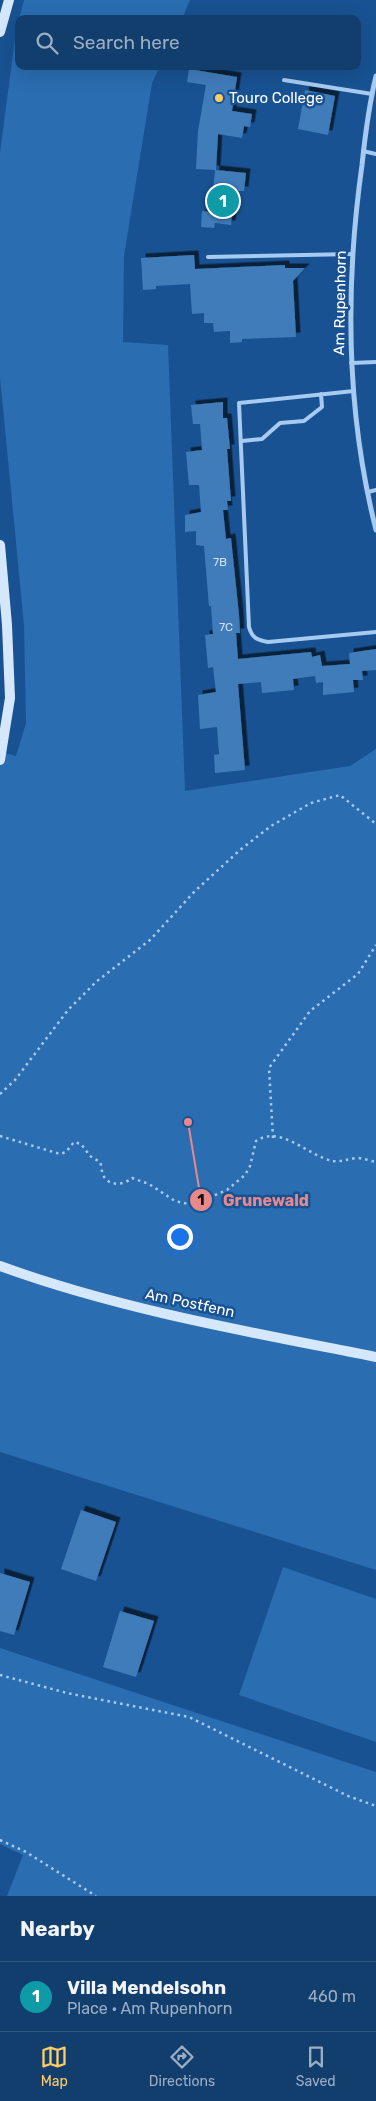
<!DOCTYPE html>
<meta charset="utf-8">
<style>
:root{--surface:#123e6e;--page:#1b4573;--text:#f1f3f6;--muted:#9caec2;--line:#315781;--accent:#fc6}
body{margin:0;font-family:Rubik,sans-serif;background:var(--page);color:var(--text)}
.you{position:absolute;left:179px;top:1236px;width:18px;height:18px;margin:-12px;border:4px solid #fff;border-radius:50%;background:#1a73e8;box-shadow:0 0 0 8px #1a73e833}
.badge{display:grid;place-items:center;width:32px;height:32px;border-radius:50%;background:var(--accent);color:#fff;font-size:16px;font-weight:700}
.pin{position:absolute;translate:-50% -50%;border:2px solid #fff;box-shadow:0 1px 5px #0006}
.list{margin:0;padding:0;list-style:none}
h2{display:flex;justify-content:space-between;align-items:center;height:65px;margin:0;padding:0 20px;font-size:21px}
h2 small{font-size:16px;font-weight:400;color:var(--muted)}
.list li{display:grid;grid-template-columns:32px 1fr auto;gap:15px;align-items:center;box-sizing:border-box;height:70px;padding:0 20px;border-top:1px solid var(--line)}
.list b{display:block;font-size:19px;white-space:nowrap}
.list p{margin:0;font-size:16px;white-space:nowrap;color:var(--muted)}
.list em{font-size:16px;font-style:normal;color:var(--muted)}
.icon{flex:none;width:28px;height:28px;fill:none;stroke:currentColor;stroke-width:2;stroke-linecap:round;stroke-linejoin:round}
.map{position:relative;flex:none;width:376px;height:1896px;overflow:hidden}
.search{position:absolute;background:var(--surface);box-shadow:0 5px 20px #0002;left:15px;right:15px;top:15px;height:55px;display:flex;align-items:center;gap:12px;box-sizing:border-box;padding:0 18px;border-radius:10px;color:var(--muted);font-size:19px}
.sheet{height:135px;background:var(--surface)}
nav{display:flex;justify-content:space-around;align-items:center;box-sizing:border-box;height:70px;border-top:1px solid var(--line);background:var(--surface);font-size:14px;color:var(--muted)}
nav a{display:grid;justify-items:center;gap:2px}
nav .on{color:var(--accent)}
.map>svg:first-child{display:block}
.green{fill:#2a6db1}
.building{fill:#407cba;filter:url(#shadow)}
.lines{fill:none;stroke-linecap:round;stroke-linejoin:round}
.path{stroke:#a7cbf0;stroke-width:2.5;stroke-dasharray:2.5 4;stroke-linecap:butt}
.lane{stroke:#a7cbf0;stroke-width:4}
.street{stroke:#a7cbf0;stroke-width:5}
.secondary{stroke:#d5e7fb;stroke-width:10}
.poi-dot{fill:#fc6;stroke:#185292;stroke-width:2}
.labels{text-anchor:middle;stroke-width:5;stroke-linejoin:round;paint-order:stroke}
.number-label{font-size:12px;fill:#cfdeee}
.poi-label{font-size:15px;fill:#fff;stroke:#185292;text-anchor:start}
.street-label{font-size:15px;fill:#fff;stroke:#185292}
.leader{fill:none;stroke:#e88989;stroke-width:2}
.callout-dot{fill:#e88989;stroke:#185292;stroke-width:2}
.mark-label{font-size:15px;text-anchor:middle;font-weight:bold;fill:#111}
.callout-label{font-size:16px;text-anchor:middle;font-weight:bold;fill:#e88989;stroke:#185292;stroke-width:5;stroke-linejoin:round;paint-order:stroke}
</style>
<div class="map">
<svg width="376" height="1896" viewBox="0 0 376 1896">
<defs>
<filter id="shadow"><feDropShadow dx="4.5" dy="-4.5" stdDeviation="0" flood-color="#0009"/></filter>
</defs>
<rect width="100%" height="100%" fill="#185292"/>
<!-- green -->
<path class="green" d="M24,0H190L182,19H19Z
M19,20V66H160L152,83L124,256L123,342L168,345L185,791L350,766L376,749V1570L0,1452V752L16,756L26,723L24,625L0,377V153L16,31Z
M283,1567L376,1599V1742L239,1695Z
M0,1648L376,1772V1896H7L23,1855L0,1844Z"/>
<!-- building -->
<path class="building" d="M189,69L237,77L232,111L252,114L250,127L244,126L242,138L218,134L216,170L246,173L244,191H234L231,225L215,223L214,228L201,227L202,211L211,212L215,170L196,169L198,131L206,85L187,82Z
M305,90L335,96L328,135L298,129Z
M194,255L195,269L285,265V268H305L293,281L296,337L242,339V342L230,343V331L214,332L213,323H204V313L192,314L190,284L156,286V289L143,290L141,258Z
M223,402V418H227L230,449H227L231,501H227L228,510H223L226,539L231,538L239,615L240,633H236L238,659L311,652L312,657L320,655L322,666L350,664L349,653L376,649V670L362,671L363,680H353L354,692L323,695V682L316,683L315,676L293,679L294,690L262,693L261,682L238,684L245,770L215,773L214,755L219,754L217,727L200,729L198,695L216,692L213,667L208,668L205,635L213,634L211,606H209L204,546L196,545V531L185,532V515L201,512L199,485H189L186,452L202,450L200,424H193L191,405Z
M81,1510L116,1522L96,1581L61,1569Z
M0,1573L30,1582L14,1635L0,1631Z
M120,1611L154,1621L136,1677L103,1667Z"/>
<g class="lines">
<!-- path -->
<path class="path" d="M0,1094L15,1080L68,1010L97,981L150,940L195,891L240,850L271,826L311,803L340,795L376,824
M0,1136L60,1154L66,1152L74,1142L81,1144L90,1156L100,1162C102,1166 101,1174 105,1178C112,1187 125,1184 132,1178L149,1184L175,1201L188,1204L199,1202L227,1190L245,1175L250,1166L256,1141C281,1124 309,1157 333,1161C341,1162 348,1159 357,1158C363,1158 370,1161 376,1162
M273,1138L269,1068L310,1011L358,974L376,945
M0,1675L67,1693L189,1717L348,1796L376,1806
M0,1840L26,1852L96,1896"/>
<!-- lane -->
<path class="lane" d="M284,80L372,94
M363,151L376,154
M208,257L353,254
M351,363L376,362
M354,391L239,403L249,627C252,638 257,640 268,642L376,632
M242,441L262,439L280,423L304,421L322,407L321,394
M368,492L376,490"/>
<!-- street -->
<path class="street" d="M376,76C369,105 365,136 362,165C345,286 346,411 376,530"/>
<!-- secondary -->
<path class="secondary" d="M0,32L9,0
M0,545L7,625L10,698L0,760
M0,1266C121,1310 250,1332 376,1357"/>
</g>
<!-- markers -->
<circle class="poi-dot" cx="219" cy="98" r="5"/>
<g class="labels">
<!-- number labels -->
<g class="number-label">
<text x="220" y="566">7B</text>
<text x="226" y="631">7C</text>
</g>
<!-- poi labels -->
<g class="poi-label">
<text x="229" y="103">Touro College</text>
</g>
<!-- street labels -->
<g class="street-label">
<text transform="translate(340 303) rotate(-89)" y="5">Am Rupenhorn</text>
<text transform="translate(190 1303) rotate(12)" y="5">Am Postfenn</text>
</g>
</g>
<!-- callouts -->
<path class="leader" d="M188 1122L201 1200"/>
<g class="callout-dot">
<circle cx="188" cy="1122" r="5"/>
<circle cx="201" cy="1200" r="12"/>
</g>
<g class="mark-label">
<text x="201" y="1205">1</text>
</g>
<g class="callout-label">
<text x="266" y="1206">Grunewald</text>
</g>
</svg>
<div class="you"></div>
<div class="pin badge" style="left:223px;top:201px;background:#0f9aa8">1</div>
<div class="search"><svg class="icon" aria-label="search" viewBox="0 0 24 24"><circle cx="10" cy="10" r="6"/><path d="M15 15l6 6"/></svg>Search here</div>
</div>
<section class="sheet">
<h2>Nearby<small></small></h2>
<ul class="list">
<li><span class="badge" style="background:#0f9aa8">1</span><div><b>Villa Mendelsohn</b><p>Place · Am Rupenhorn</p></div><em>460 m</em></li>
</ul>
</section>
<nav>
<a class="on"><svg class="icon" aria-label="map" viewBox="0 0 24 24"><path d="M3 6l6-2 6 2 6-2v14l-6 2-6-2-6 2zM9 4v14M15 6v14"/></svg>Map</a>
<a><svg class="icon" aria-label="directions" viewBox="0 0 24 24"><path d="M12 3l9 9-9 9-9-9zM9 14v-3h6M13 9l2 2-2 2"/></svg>Directions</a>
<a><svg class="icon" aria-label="saved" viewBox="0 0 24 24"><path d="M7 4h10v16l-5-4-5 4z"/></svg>Saved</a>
</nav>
